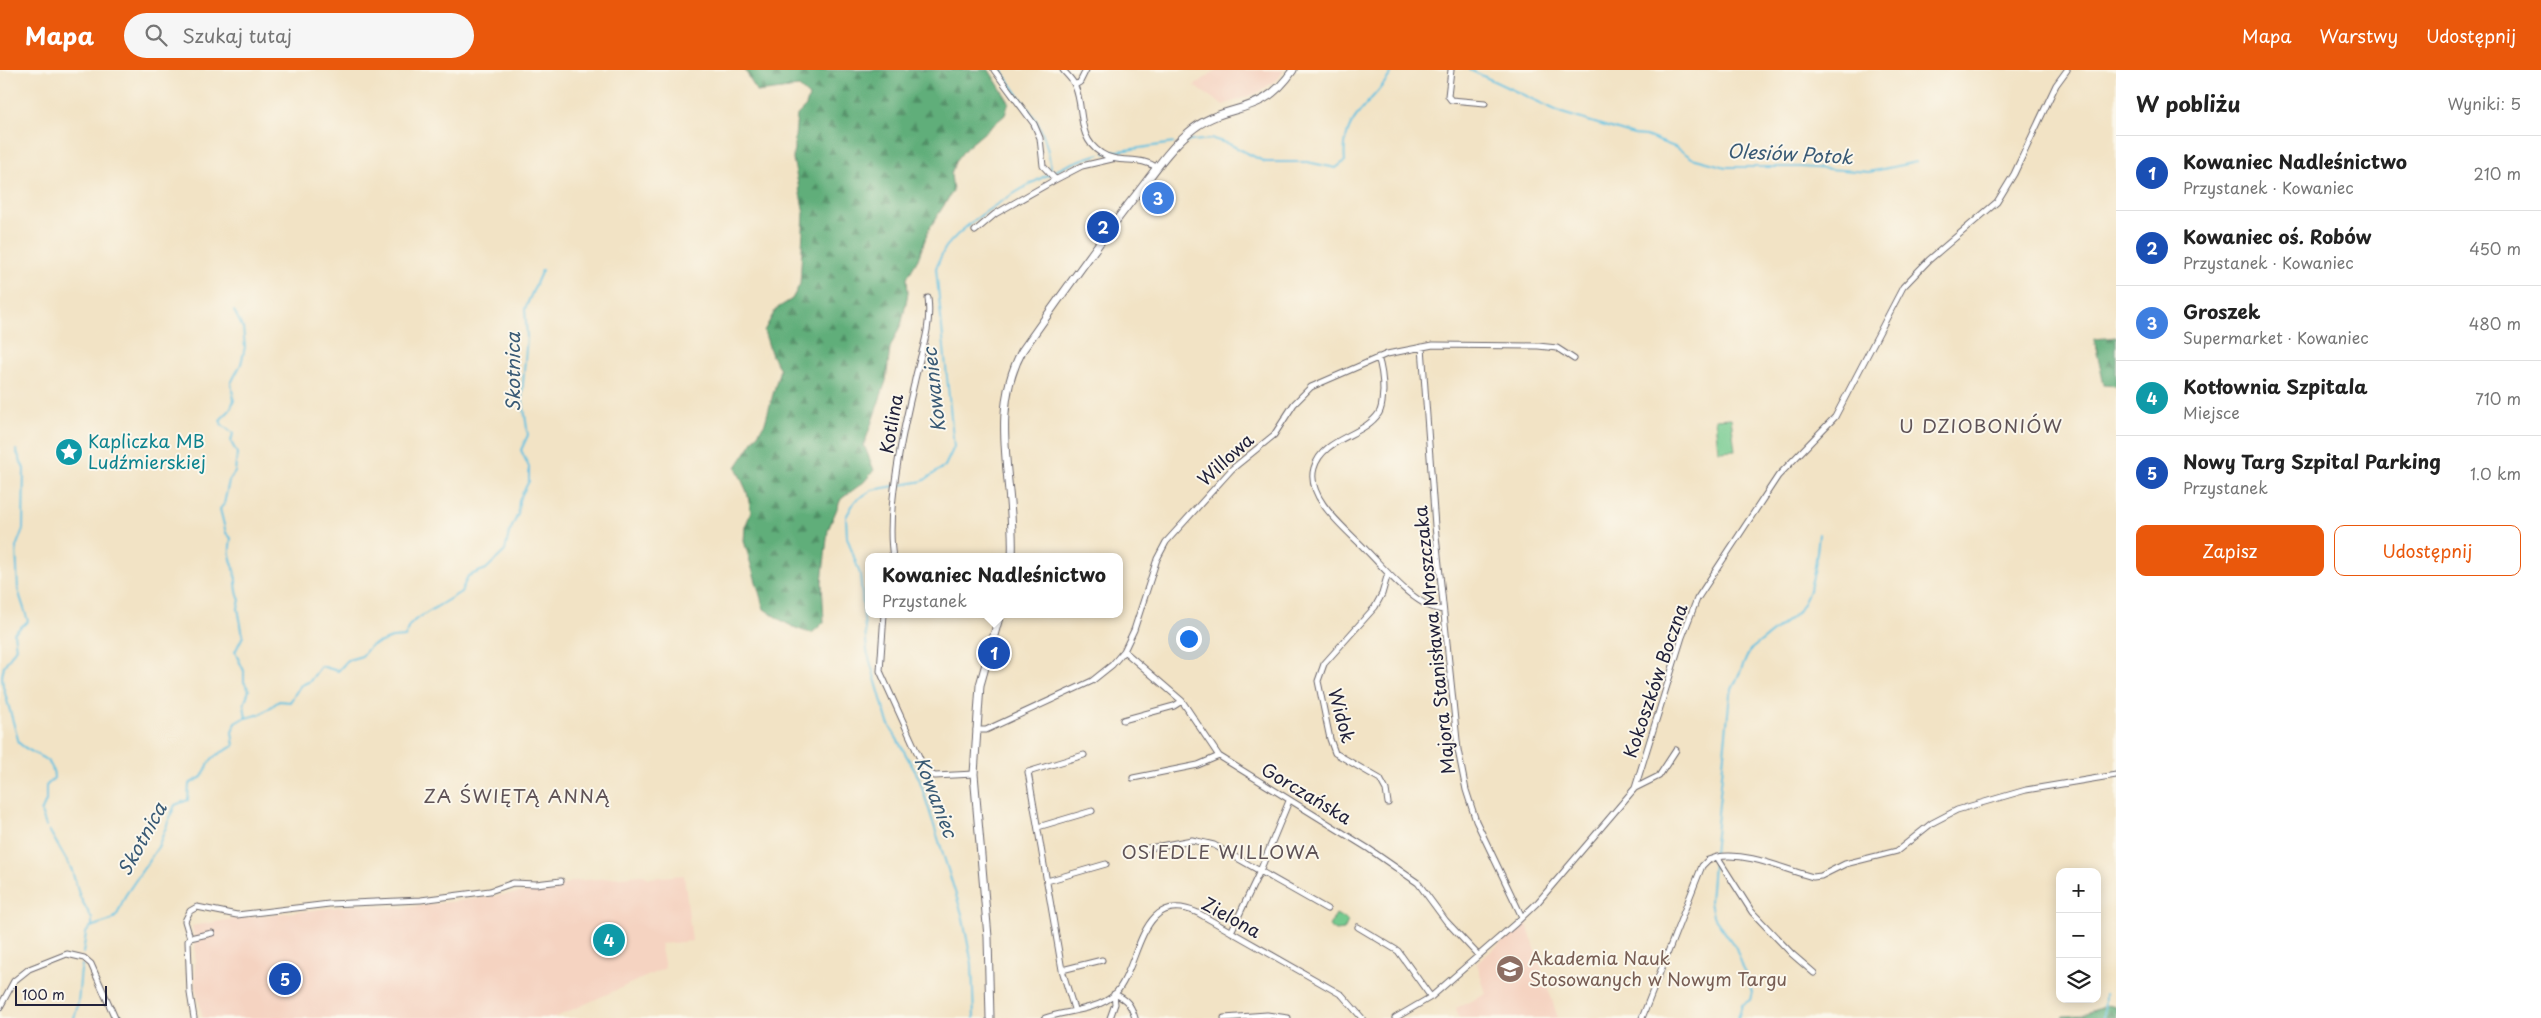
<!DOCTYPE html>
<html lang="pl">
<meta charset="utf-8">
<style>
:root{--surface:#fff;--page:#f6f6f6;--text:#222;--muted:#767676;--line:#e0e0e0;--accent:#ea580c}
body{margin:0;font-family:"Playpen Sans",sans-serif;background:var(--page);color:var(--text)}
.controls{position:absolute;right:15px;bottom:15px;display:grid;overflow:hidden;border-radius:10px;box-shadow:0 2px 12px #0003}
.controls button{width:45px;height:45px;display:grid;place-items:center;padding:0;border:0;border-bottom:1px solid var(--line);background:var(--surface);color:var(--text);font:25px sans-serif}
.scale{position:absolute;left:15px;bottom:12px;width:92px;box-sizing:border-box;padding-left:5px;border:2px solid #22223b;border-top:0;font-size:14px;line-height:18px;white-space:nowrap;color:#22223b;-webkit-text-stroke:4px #fbf7ec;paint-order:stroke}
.you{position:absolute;left:1188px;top:568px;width:18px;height:18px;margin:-12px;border:4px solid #fff;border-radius:50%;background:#1a73e8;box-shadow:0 0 0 8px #1a73e833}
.badge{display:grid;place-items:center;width:32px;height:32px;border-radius:50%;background:var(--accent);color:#fff;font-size:16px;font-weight:700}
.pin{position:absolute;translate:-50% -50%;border:2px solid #fff;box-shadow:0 1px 5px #0006}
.popup{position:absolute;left:865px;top:483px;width:258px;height:65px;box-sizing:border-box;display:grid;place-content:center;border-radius:10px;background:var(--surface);filter:drop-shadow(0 1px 4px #0005);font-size:16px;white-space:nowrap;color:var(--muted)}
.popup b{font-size:19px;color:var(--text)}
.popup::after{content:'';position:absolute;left:50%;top:100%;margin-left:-10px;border:10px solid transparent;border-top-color:var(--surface)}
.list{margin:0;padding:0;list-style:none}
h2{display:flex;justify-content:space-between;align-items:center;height:65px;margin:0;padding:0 20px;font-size:21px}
h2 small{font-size:16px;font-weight:400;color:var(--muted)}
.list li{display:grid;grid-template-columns:32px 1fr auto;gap:15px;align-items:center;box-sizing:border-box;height:75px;padding:0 20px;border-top:1px solid var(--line)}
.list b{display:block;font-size:19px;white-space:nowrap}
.list p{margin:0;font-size:16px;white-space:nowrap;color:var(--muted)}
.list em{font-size:16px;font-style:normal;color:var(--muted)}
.actions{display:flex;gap:10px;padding:15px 20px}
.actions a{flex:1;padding:11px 0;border:1px solid var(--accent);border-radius:10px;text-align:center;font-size:18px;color:var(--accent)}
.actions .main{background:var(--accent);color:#fff}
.icon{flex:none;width:28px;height:28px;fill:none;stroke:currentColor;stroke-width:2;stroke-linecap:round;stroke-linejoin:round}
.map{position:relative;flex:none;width:2116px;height:948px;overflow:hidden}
header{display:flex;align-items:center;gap:30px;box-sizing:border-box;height:70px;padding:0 25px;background:var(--accent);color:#fff}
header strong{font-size:24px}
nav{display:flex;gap:28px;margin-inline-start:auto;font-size:18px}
.search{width:350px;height:45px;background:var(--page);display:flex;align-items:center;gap:12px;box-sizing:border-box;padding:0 18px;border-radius:28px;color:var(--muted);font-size:19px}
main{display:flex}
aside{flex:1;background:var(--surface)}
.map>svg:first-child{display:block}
.built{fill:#f5d3c1}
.grass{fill:#75ca8f;stroke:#4c7665}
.forest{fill:url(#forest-firs);stroke:#41685a}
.park{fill:url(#park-tufts);stroke:#4c7665}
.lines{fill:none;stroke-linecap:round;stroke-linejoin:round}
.stream{stroke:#63c1e1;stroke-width:2}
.street-casing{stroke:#6b666b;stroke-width:7}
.secondary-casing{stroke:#6b666b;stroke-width:9}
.street{stroke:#fff;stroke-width:5}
.secondary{stroke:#fff;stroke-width:7}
.labels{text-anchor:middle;stroke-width:4;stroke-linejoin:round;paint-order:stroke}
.street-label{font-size:18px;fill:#22223b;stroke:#fbf7ec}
.culture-label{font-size:18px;fill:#0d838f;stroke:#fbf7ec;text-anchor:start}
.education-label{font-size:18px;fill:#785e54;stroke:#fbf7ec;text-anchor:start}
.water-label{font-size:19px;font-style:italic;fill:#395a75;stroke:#fbf7ec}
.neighbourhood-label{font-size:19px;letter-spacing:1px;fill:#5f5357;stroke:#fbf7ec}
</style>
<header>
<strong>Mapa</strong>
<div class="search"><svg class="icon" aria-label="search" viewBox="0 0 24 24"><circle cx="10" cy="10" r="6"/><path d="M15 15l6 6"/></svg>Szukaj tutaj</div>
<nav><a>Mapa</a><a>Warstwy</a><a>Udostępnij</a></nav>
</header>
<main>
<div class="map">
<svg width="2116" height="948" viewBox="0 0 2116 948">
<defs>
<pattern id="forest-firs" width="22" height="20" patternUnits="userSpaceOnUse" patternTransform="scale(1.25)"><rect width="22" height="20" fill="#60ae7a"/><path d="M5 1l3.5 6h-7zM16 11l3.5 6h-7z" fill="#4f8d65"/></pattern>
<pattern id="park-tufts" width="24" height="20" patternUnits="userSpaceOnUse" patternTransform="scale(1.25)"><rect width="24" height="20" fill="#75ca8f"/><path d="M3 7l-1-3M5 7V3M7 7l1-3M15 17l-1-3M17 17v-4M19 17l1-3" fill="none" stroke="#65ad7c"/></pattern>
</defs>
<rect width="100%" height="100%" fill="#fbf7ec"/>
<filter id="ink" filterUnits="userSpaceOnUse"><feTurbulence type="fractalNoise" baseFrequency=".02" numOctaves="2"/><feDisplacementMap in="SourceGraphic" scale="10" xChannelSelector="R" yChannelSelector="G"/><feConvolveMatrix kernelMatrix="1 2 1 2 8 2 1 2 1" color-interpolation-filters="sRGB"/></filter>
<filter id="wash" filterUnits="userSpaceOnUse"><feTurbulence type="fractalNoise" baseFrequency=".0096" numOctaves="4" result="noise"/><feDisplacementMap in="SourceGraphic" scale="20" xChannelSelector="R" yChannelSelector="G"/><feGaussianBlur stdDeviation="1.12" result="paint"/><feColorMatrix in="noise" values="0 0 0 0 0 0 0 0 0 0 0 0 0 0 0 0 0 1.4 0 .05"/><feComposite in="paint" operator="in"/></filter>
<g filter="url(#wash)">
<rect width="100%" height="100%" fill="#f2e3c5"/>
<!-- built -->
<path class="built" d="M1216,0H1284L1279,8L1258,23L1223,35L1194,16Z
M643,805L649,808L684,805L692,871L660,874L665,898L554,948H203L195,916V875L192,856L233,849L355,835L403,838L550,819L575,811Z
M1526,851L1558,948H1459L1456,938L1486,924L1477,893Z"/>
<!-- grass -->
<path class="grass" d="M1731,348L1735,380L1718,381L1715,349Z"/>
<!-- forest -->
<path class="forest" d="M745,0H989L1009,32L1005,45L966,78L955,92L951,104L953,121L929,159L918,189L907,208L908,223L902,252L890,278L886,311L864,375L874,400L864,412L841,429L828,460L822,512L824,552L812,563C794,560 779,549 764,539L744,471L745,457L751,442L747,422L736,397L765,353L780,299L772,286L764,261L776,239L792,229L800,214L804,143L793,89L797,45L806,36L809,26L799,17L757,22Z
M2116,267V316L2104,315L2094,269Z
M2108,935L2116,937V948H2062L2063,946L2081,945Z"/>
<!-- park -->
<path class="park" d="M1336,844L1348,851L1344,860L1336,861L1329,856Z"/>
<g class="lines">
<!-- stream -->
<path class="stream" d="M1002,0C1026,42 1047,49 1051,103
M1470,0L1562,43L1634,65L1646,66L1677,78L1692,88L1726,97H1801L1869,102L1916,92
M1181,72L1213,69L1229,74L1265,92H1307L1336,98L1345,91C1340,45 1374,35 1393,0
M1105,83L1174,73
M234,241L243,258L245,277L241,294L231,313L234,330L230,340L220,350L222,355L233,363L231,372L237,383L235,402L229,411L224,434L220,439L226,463L231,468C228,487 231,487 235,503C237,513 235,521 240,530L238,538L243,566L235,582L244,601V612L249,620L244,635L246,648
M16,380L24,399L23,459L16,477L18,520L28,551L14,563L16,578L4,596L2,606L3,616L19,673C32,686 54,685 54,708L46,716V731L41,742L46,756
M49,760L71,798L80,827L92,849V857
M1714,784L1730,624L1750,580L1797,543C1814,521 1816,491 1819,464
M1713,794L1710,832L1713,846L1736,878L1752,922L1750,930L1742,935L1738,948
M83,883L86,863L90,857L112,850L117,845L125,826L158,777L175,735L188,730L189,714L202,707C213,684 212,687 234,676L232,662L235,653L242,649L261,644L279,631L290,632L300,616L310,611L321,596L338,601L348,590L362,586L370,576L392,568L405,567L409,556L415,550L461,522L468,506L486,499L505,481L509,463L518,444L519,430L529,411V397L521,380L528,365L522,325L527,267L525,239L542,200
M74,948C81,932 78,912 82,895
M974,948L972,894L962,844L919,708L888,653L867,581L860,504L847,467L846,447L855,431L872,420L923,411L945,396L954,377L936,198C939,191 942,183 946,177C973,143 1058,94 1100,84
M2104,948L2105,924"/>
</g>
</g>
<g filter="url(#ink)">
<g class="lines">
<!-- street casing -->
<g class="street-casing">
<path id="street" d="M994,0L1034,54L1040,68L1043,96L1055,109
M1063,0C1067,5 1073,10 1075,16C1085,39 1076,67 1101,83C1118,95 1140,85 1157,98
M1451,0L1448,26L1451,30L1485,33
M1075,15L1080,12L1086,0
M975,161L995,144L1053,111L1082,96L1112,89
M1422,277L1435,456L1458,680L1466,720L1476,751L1522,847
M1378,287C1382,299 1383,308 1383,321C1382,328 1383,336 1379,343C1363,367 1323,367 1314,398C1305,429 1349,461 1367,481C1386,500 1415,537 1443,540
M893,487C885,441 903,360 914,314C920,284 932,259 928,228
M1388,503L1382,524L1375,537L1324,594L1318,611L1330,669L1335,683L1380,709L1386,720L1388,733
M884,544L880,601L926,702L935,706L974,704
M1124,581L1182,631L1219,686L1369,779L1418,813L1446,851L1478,885
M1123,650L1174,636L1182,631
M976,660H986L1092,611L1112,595L1124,581L1134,560L1157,489L1166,472L1232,399L1274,365L1294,334L1311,317L1387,284L1433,275L1538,276L1557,278L1574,289
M1133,708L1198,695L1219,686
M1635,718L1659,706L1676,680
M1038,757L1092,741
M1144,779L1192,770L1214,775L1327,839
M1717,787C1750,782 1782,799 1813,807L1821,806L1845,794L1897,781L1932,753L1957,740L2026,720L2116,705
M1047,811L1106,794
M1358,857L1398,881L1431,927
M1231,862L1260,801L1289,731
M190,868L185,851L190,841L197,837L237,845L329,834L421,830L490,821L513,813L536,814L561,811
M1062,900L1102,890
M1114,924C1127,929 1131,935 1135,948
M0,937L14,911L29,899L67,884L84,888L91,894L115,948
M1074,939L1062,900L1028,702L1084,685
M194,948L190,923L188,871L190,868L212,863
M1045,948C1066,941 1098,940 1114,925C1141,898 1138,816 1198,843L1342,925L1362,948
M1110,948L1115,934L1114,924
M1224,948L1267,945L1288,948
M1395,948L1431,927L1516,853L1538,832L1635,718L1682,567L1697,529L1778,406L1835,347L1903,217L1929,190L1997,132L2014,104L2056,15L2067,0
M1642,948L1702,796L1708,790L1717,787L1752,842L1792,884L1814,903"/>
</g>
<!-- secondary casing -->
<g class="secondary-casing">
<path id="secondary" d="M1012,487C1016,418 987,345 1022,281C1058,230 1094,179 1132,130C1150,108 1166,82 1188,63C1225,30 1260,50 1293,0
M990,948L988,867L974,704L980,615L1000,544"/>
</g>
<!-- street -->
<use href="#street" class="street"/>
<!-- secondary -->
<use href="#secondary" class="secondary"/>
</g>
</g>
<!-- icons -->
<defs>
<g id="sight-disc" transform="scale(1.4375)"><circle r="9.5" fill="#0f9aa8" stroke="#fbf7ec"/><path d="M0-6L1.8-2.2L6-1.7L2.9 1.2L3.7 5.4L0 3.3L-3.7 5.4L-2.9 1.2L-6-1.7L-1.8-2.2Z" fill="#fff"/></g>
<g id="university-disc" transform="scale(1.4375)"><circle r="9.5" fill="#8d6e63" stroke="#fbf7ec"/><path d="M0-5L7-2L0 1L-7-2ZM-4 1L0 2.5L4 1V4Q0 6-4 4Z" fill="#fff"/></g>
</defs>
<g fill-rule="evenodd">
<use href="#sight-disc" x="69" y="382"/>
<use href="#university-disc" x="1510" y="899"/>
</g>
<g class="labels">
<!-- street labels -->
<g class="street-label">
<text transform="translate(892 354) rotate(-80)" y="6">Kotlina</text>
<text transform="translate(1226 390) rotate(-42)" y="6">Willowa</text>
<text transform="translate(1435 570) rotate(-96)" y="6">Majora Stanisława Mroszczaka</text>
<text transform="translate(1656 611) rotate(-71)" y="6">Kokoszków Boczna</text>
<text transform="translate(1341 646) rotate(75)" y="6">Widok</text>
<text transform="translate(1306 724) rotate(31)" y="6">Gorczańska</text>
<text transform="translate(1231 848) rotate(29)" y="6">Zielona</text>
</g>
<!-- culture labels -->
<g class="culture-label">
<text x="88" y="378">Kapliczka MB<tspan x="88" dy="21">Ludźmierskiej</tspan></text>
</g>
<!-- education labels -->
<g class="education-label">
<text x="1529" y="895">Akademia Nauk<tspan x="1529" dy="21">Stosowanych w Nowym Targu</tspan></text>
</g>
<!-- water labels -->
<g class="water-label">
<text transform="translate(1790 84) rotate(3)" y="7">Olesiów Potok</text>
<text transform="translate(513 302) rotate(-90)" y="7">Skotnica</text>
<text transform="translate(934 320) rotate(-96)" y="7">Kowaniec</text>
<text transform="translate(936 727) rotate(69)" y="7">Kowaniec</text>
<text transform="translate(142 769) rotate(-61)" y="7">Skotnica</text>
</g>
<!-- neighbourhood labels -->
<g class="neighbourhood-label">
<text x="1981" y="363">U DZIOBONIÓW</text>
<text x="517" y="733">ZA ŚWIĘTĄ ANNĄ</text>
<text x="1221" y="789">OSIEDLE WILLOWA</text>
</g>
</g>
</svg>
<div class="controls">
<button>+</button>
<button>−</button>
<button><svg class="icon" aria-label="layers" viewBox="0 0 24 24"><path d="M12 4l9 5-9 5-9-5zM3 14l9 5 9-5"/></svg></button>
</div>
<div class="scale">100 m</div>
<div class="you"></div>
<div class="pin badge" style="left:994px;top:583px;background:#1a4fb4">1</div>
<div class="popup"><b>Kowaniec Nadleśnictwo</b>Przystanek</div>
<div class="pin badge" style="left:1103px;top:157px;background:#1a4fb4">2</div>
<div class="pin badge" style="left:1158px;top:128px;background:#3f7fe0">3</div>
<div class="pin badge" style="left:609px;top:870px;background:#0f9aa8">4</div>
<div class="pin badge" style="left:285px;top:909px;background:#1a4fb4">5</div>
</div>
<aside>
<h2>W pobliżu<small>Wyniki: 5</small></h2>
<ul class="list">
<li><span class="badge" style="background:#1a4fb4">1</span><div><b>Kowaniec Nadleśnictwo</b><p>Przystanek · Kowaniec</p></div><em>210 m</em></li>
<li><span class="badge" style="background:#1a4fb4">2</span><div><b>Kowaniec oś. Robów</b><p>Przystanek · Kowaniec</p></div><em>450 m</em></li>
<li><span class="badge" style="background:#3f7fe0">3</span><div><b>Groszek</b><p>Supermarket · Kowaniec</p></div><em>480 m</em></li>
<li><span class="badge" style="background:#0f9aa8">4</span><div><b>Kotłownia Szpitala</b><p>Miejsce</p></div><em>710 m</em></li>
<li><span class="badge" style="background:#1a4fb4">5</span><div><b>Nowy Targ Szpital Parking</b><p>Przystanek</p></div><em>1.0 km</em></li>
</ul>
<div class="actions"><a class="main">Zapisz</a><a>Udostępnij</a></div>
</aside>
</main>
